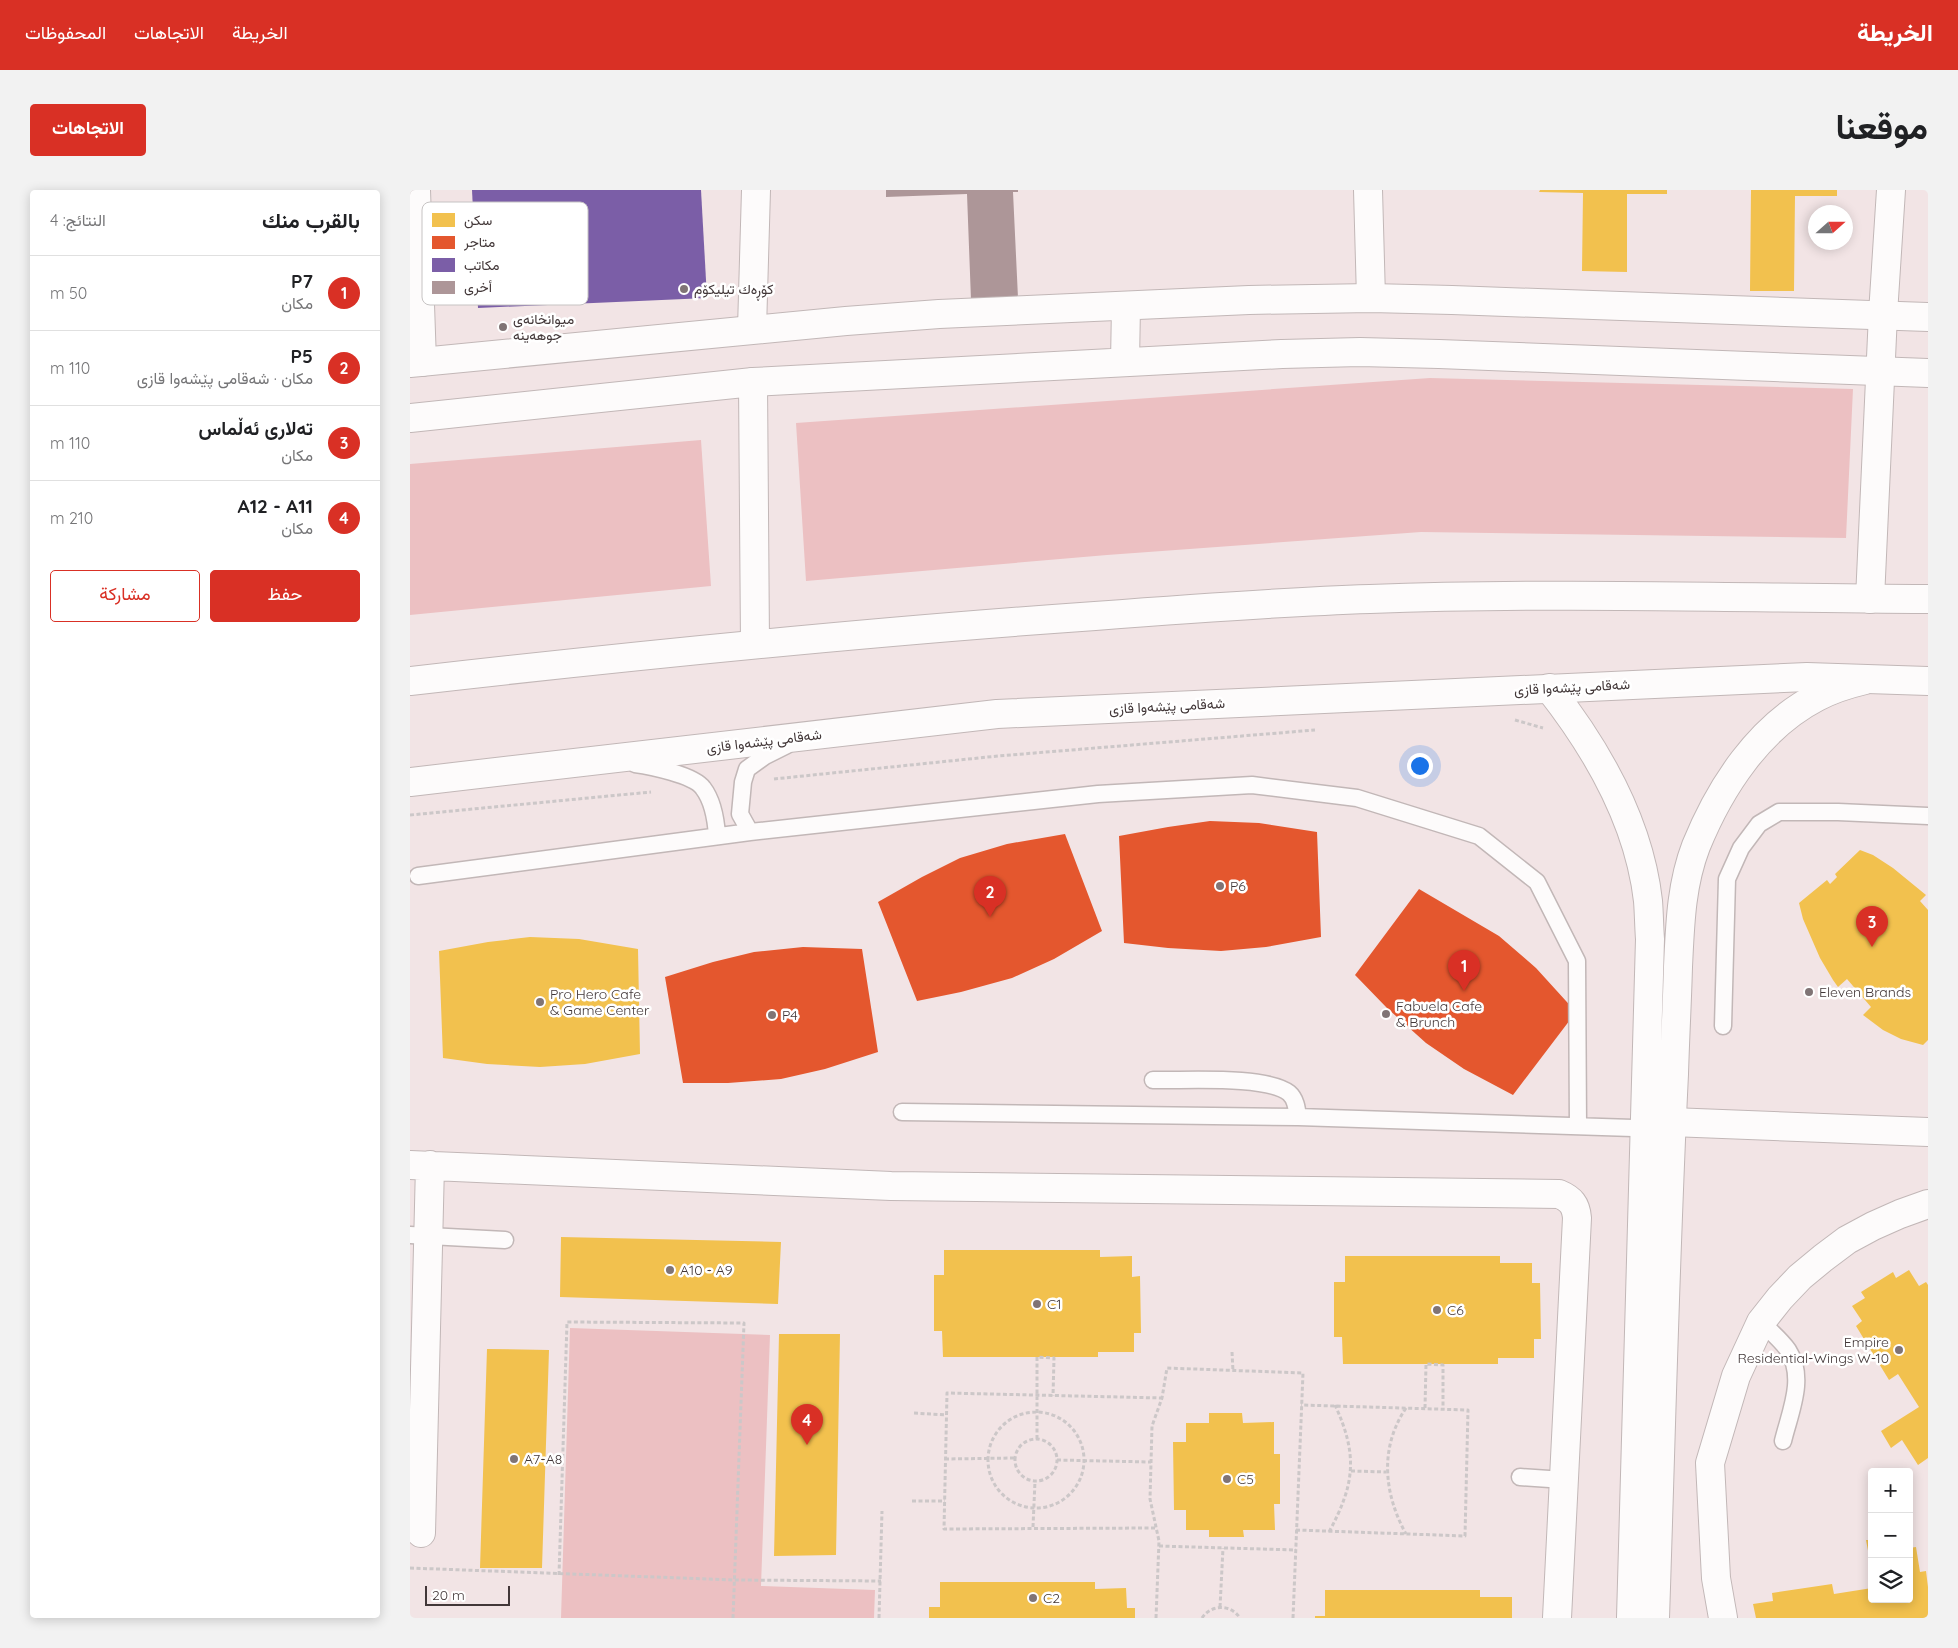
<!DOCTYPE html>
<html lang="ar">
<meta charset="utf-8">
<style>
:root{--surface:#fff;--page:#f2f2f2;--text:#202124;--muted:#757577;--line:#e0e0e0;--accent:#d93025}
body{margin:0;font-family:Quicksand,Vazirmatn,sans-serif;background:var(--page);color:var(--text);direction:rtl}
.controls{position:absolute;right:15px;bottom:15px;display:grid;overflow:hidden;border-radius:5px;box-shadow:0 2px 12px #0003}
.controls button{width:45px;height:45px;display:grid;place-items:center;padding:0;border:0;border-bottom:1px solid var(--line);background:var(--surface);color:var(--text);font:25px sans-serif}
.compass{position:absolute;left:1398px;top:15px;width:45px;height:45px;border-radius:50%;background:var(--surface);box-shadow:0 2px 12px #0003;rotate:69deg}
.scale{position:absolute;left:15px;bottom:12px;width:85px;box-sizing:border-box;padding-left:5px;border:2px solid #423738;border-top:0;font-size:14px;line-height:18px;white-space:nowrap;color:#423738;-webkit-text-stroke:4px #fff;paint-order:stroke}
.you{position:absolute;left:1009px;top:575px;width:18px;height:18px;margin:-12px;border:4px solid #fff;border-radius:50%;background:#1a73e8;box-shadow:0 0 0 8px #1a73e833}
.badge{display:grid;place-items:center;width:32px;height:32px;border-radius:50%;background:var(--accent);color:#fff;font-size:16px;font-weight:700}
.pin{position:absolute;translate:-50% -41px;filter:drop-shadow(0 1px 2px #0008)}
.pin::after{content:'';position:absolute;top:26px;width:18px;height:15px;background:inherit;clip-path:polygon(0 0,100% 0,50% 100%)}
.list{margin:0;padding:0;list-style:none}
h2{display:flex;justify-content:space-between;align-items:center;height:65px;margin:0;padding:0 20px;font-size:21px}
h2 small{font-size:16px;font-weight:400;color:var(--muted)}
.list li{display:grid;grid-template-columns:32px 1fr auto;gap:15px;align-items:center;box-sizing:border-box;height:75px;padding:0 20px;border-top:1px solid var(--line)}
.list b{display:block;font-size:19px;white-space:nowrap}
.list p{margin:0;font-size:16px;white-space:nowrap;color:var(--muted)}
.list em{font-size:16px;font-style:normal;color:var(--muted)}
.actions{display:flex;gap:10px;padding:15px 20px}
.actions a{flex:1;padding:11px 0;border:1px solid var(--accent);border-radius:5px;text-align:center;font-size:18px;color:var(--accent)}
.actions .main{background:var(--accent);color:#fff}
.icon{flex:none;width:28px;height:28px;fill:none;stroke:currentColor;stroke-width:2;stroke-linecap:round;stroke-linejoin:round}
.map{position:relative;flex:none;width:1518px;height:1428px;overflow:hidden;direction:ltr;border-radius:5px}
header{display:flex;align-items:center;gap:30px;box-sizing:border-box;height:70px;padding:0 25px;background:var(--accent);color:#fff}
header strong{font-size:24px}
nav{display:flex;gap:28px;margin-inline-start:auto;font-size:18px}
.intro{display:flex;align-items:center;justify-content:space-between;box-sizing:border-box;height:120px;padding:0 30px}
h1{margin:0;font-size:35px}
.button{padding:12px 22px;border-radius:5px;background:var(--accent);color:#fff;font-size:18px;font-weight:700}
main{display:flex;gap:30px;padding:0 30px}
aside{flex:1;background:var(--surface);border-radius:5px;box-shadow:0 2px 12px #0003}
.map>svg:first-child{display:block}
.green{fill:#ecc0c2}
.homes{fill:#f2c14e}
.shops{fill:#e4572e}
.offices{fill:#7b5ea7}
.building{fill:#ad9698}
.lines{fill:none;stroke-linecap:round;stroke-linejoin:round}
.service-casing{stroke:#c2b7b7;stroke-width:19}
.minor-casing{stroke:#c2b7b7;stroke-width:30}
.tertiary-casing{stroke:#c2b7b7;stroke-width:30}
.trunk-casing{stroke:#c2b7b7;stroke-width:30}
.path{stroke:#ccc7c8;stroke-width:3;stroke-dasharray:4 2.5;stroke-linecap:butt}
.service{stroke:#fdfbfb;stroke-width:16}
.minor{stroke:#fdfbfb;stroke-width:28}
.tertiary{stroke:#fdfbfb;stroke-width:28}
.trunk{stroke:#fdfbfb;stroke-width:28}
.poi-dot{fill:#807475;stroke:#fff;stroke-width:2}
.labels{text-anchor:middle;stroke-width:5;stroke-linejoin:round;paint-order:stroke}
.poi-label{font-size:14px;fill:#423738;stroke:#fff;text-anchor:start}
.street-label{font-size:14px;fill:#423738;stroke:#fff}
.key{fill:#fff;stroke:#c6c3c3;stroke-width:1}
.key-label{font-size:14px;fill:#423738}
</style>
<header>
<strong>الخريطة</strong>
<nav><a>الخريطة</a><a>الاتجاهات</a><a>المحفوظات</a></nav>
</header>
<div class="intro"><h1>موقعنا</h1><a class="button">الاتجاهات</a></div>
<main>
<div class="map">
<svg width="1518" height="1428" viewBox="0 0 1518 1428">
<rect width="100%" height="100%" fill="#f2e4e5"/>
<!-- green -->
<path class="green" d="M1020,188L1443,199L1436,348L1011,342L697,365L396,391L386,233Z
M291,250L301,396L0,425V274Z
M160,1138L360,1145L351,1396L465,1400L464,1428H151Z"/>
<!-- homes -->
<path class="homes" d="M1130,0H1257V4H1217V82L1172,81L1173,3L1129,2Z
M1341,0H1427V6H1385L1384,101H1340Z
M1450,660L1463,665L1483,678L1516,705L1510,711L1518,720V850L1513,855L1491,849L1473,840L1453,825L1461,817L1437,789L1428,797L1423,790L1410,768L1393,729L1389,713L1417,690L1420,694L1427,687L1425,684Z
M120,747L169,749L228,759L230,864L175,874L130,877L77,874L33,868L29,761L78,752Z
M151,1047L371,1052L368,1114L150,1107Z
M534,1060H690V1067L722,1066V1087L730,1086L731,1143H724V1162H688V1167H533L532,1141H524V1085H534Z
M935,1066H1090V1073H1122V1093H1130L1131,1149H1124V1168H1088V1174H933L932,1147H924V1092H935Z
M1499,1080L1509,1096L1516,1092L1518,1095V1268L1508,1275L1492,1250L1481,1258L1471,1241L1509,1217L1488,1184L1479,1190L1446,1136L1452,1131L1442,1116L1455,1108L1451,1102L1483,1082L1486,1088Z
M369,1144H430L426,1365L364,1366Z
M77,1159L139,1160L132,1378H70Z
M799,1223H832L833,1233L864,1232V1264H870V1314H864L865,1340H833L834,1347H799V1340H776V1320H764L763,1252H776V1233H799Z
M1456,1350H1462V1377H1461Z
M1506,1357L1510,1382L1516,1381L1518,1397V1428H1346L1343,1414L1363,1411L1362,1403L1422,1394L1424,1404L1462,1398V1409H1499V1358Z
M530,1392H685V1399L716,1398L717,1418H725V1428H519V1417H530Z
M915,1400H1070V1407H1102V1428H905V1426H915Z"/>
<!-- shops -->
<path class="shops" d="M800,631L849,633L907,642L911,747L856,757L811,761L758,758L714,753L709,646L758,637Z
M655,644L692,741L644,769L602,788L551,802L507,811L468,712L512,687L550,668L597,654Z
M1009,699L1089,746L1126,778L1166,822L1103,905L1054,879L1016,853L977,818L945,785Z
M393,757L452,759L468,862L415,879L371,889L318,893H273L255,787L303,772L344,762Z"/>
<!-- offices -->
<path class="offices" d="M62,0H291L297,108L68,118Z"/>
<!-- building -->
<path class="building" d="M476,0H608V2H603L608,108L561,110L557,4L476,7Z"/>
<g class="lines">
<!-- service casing -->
<g class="service-casing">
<path id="service" d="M225,574C240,576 284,585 293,598C303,611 306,630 307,646
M340,642L330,624L333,592L337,579L355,566L377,555
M8,686L340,642L688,604L842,595L947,608L1069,646L1127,692L1167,771L1168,936
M1313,836L1317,689L1331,658L1349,634L1369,622H1428L1518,626
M743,890C774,891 856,885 879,903C886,909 887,919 888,927
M492,922L888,927L1223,938
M0,1045L95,1050
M1351,1132C1360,1141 1371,1150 1378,1160C1396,1188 1380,1222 1373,1251
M1110,1287L1154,1290"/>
</g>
<!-- minor casing -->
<g class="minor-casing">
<path id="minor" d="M6,0L12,172
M958,0L961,108
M342,139L346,0
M343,192L345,454
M1460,409L1473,124L1481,0
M1261,932L1518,942
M0,975L481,996L1149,1004C1161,1009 1166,1015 1167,1028L1147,1428
M11,1343L20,975
M1313,1428L1306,1388L1300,1273L1326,1186L1351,1132L1370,1108L1390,1087L1413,1068L1437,1050L1463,1036L1490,1024L1518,1014"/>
</g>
<!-- tertiary casing -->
<g class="tertiary-casing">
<path id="tertiary" d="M715,172L716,116
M0,173L436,131L529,124L839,110L961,108L1042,110L1518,127
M0,228L343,192L872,164L950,162L1029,164L1518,183
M1139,498C1187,559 1229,631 1238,711C1239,723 1239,736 1240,749L1221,1428
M1245,1428C1251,1247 1255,1066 1264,884C1265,849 1267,813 1268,777C1270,735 1271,695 1286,656C1310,597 1349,537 1407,507C1422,499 1438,494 1455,490"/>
</g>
<!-- trunk casing -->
<g class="trunk-casing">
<path id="trunk" d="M0,491C228,465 456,442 685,426C776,419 868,412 960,409C1146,402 1332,408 1518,409
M0,592L587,524L1397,487L1518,491"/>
</g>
<!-- path -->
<path class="path" d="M1105,530L1133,538
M364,589L588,566L905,540
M0,625L241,602
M822,1162L823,1181
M996,1218C969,1258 974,1304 996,1344
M1015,1218L1016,1174L1033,1175V1219
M578 1270a48 48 0 1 1 96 0a48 48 0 1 1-96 0Z
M504,1223L536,1225
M605 1270a21 21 0 1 1 42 0a21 21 0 1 1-42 0Z
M627,1249V1167L644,1168L643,1206
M535,1269L605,1268
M647,1270L741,1272
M941,1281L976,1282
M502,1311H535
M623,1337L625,1291
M745,1338L534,1339L537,1203L752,1208
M886,1340L1055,1346L1058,1220L891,1215
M919,1342C945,1294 948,1265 925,1215
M749,1356L886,1360
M0,1378L325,1390L471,1391
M149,1385L157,1132L334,1133L323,1428
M810,1417L813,1358
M469,1428L472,1321
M746,1428L749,1351L740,1309L742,1236L752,1208L757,1178L893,1183L883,1428
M792,1428C801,1414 821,1414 830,1428"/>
<!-- service -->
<use href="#service" class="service"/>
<!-- minor -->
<use href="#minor" class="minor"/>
<!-- tertiary -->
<use href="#tertiary" class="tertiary"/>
<!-- trunk -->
<use href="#trunk" class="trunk"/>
</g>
<!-- markers -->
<g class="poi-dot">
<circle cx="274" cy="99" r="5"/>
<circle cx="93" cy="137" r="5"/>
<circle cx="810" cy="696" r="5"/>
<circle cx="1399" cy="802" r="5"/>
<circle cx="130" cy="812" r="5"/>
<circle cx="976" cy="824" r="5"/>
<circle cx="362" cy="825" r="5"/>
<circle cx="260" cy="1080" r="5"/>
<circle cx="627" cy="1114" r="5"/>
<circle cx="1027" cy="1120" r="5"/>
<circle cx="1489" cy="1160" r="5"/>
<circle cx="104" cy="1269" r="5"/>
<circle cx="817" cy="1289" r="5"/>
<circle cx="623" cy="1408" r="5"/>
</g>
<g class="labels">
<!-- poi labels -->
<g class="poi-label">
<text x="284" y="104">كۆڕەك تيليكۆم</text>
<text x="103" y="134">میوانخانەی<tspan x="103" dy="16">جوهەینە</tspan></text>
<text x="820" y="701">P6</text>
<text x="1409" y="807">Eleven Brands</text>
<text x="140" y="809">Pro Hero Cafe<tspan x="140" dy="16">&amp; Game Center</tspan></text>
<text x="986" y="821">Fabuela Cafe<tspan x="986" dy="16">&amp; Brunch</tspan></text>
<text x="372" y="830">P4</text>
<text x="270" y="1085">A10 - A9</text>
<text x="637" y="1119">C1</text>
<text x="1037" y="1125">C6</text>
<text x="1479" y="1157" text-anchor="end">Empire<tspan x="1479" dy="16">Residential-Wings W-10</tspan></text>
<text x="114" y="1274">A7-A8</text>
<text x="827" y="1294">C5</text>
<text x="633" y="1413">C2</text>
</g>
<!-- street labels -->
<g class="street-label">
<text transform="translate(1162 497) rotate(-3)" y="5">شەقامی پێشەوا قازی</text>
<text transform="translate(757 516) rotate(-3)" y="5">شەقامی پێشەوا قازی</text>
<text transform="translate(354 551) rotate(-7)" y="5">شەقامی پێشەوا قازی</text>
</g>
</g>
<!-- legend -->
<rect x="12" y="12" width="166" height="103" rx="8" class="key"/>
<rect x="22" y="23" width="23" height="14" fill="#f2c14e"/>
<rect x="22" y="46" width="23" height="13" fill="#e4572e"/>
<rect x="22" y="68" width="23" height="14" fill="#7b5ea7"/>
<rect x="22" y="91" width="23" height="13" fill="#ad9698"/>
<g class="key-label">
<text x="54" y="35">سكن</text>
<text x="54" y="57">متاجر</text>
<text x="54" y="80">مكاتب</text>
<text x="54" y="102">أخرى</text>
</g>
</svg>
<div class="controls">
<button>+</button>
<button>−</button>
<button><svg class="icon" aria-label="layers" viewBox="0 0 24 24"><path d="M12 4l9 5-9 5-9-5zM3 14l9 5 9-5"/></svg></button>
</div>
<svg class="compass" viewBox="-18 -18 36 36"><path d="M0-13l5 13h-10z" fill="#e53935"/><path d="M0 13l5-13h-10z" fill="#757577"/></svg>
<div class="scale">20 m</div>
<div class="you"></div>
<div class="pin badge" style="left:1054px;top:801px">1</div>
<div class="pin badge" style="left:580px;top:727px">2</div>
<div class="pin badge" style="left:1462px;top:757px">3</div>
<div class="pin badge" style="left:397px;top:1255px">4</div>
</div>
<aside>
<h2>بالقرب منك<small>النتائج: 4</small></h2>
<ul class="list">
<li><span class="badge">1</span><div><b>P7</b><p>مكان</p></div><em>50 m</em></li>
<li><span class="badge">2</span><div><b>P5</b><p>مكان · شەقامی پێشەوا قازی</p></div><em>110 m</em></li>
<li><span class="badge">3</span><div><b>تەلاری ئەڵماس</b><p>مكان</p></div><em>110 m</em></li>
<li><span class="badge">4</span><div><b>A12 - A11</b><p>مكان</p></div><em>210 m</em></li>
</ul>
<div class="actions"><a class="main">حفظ</a><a>مشاركة</a></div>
</aside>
</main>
